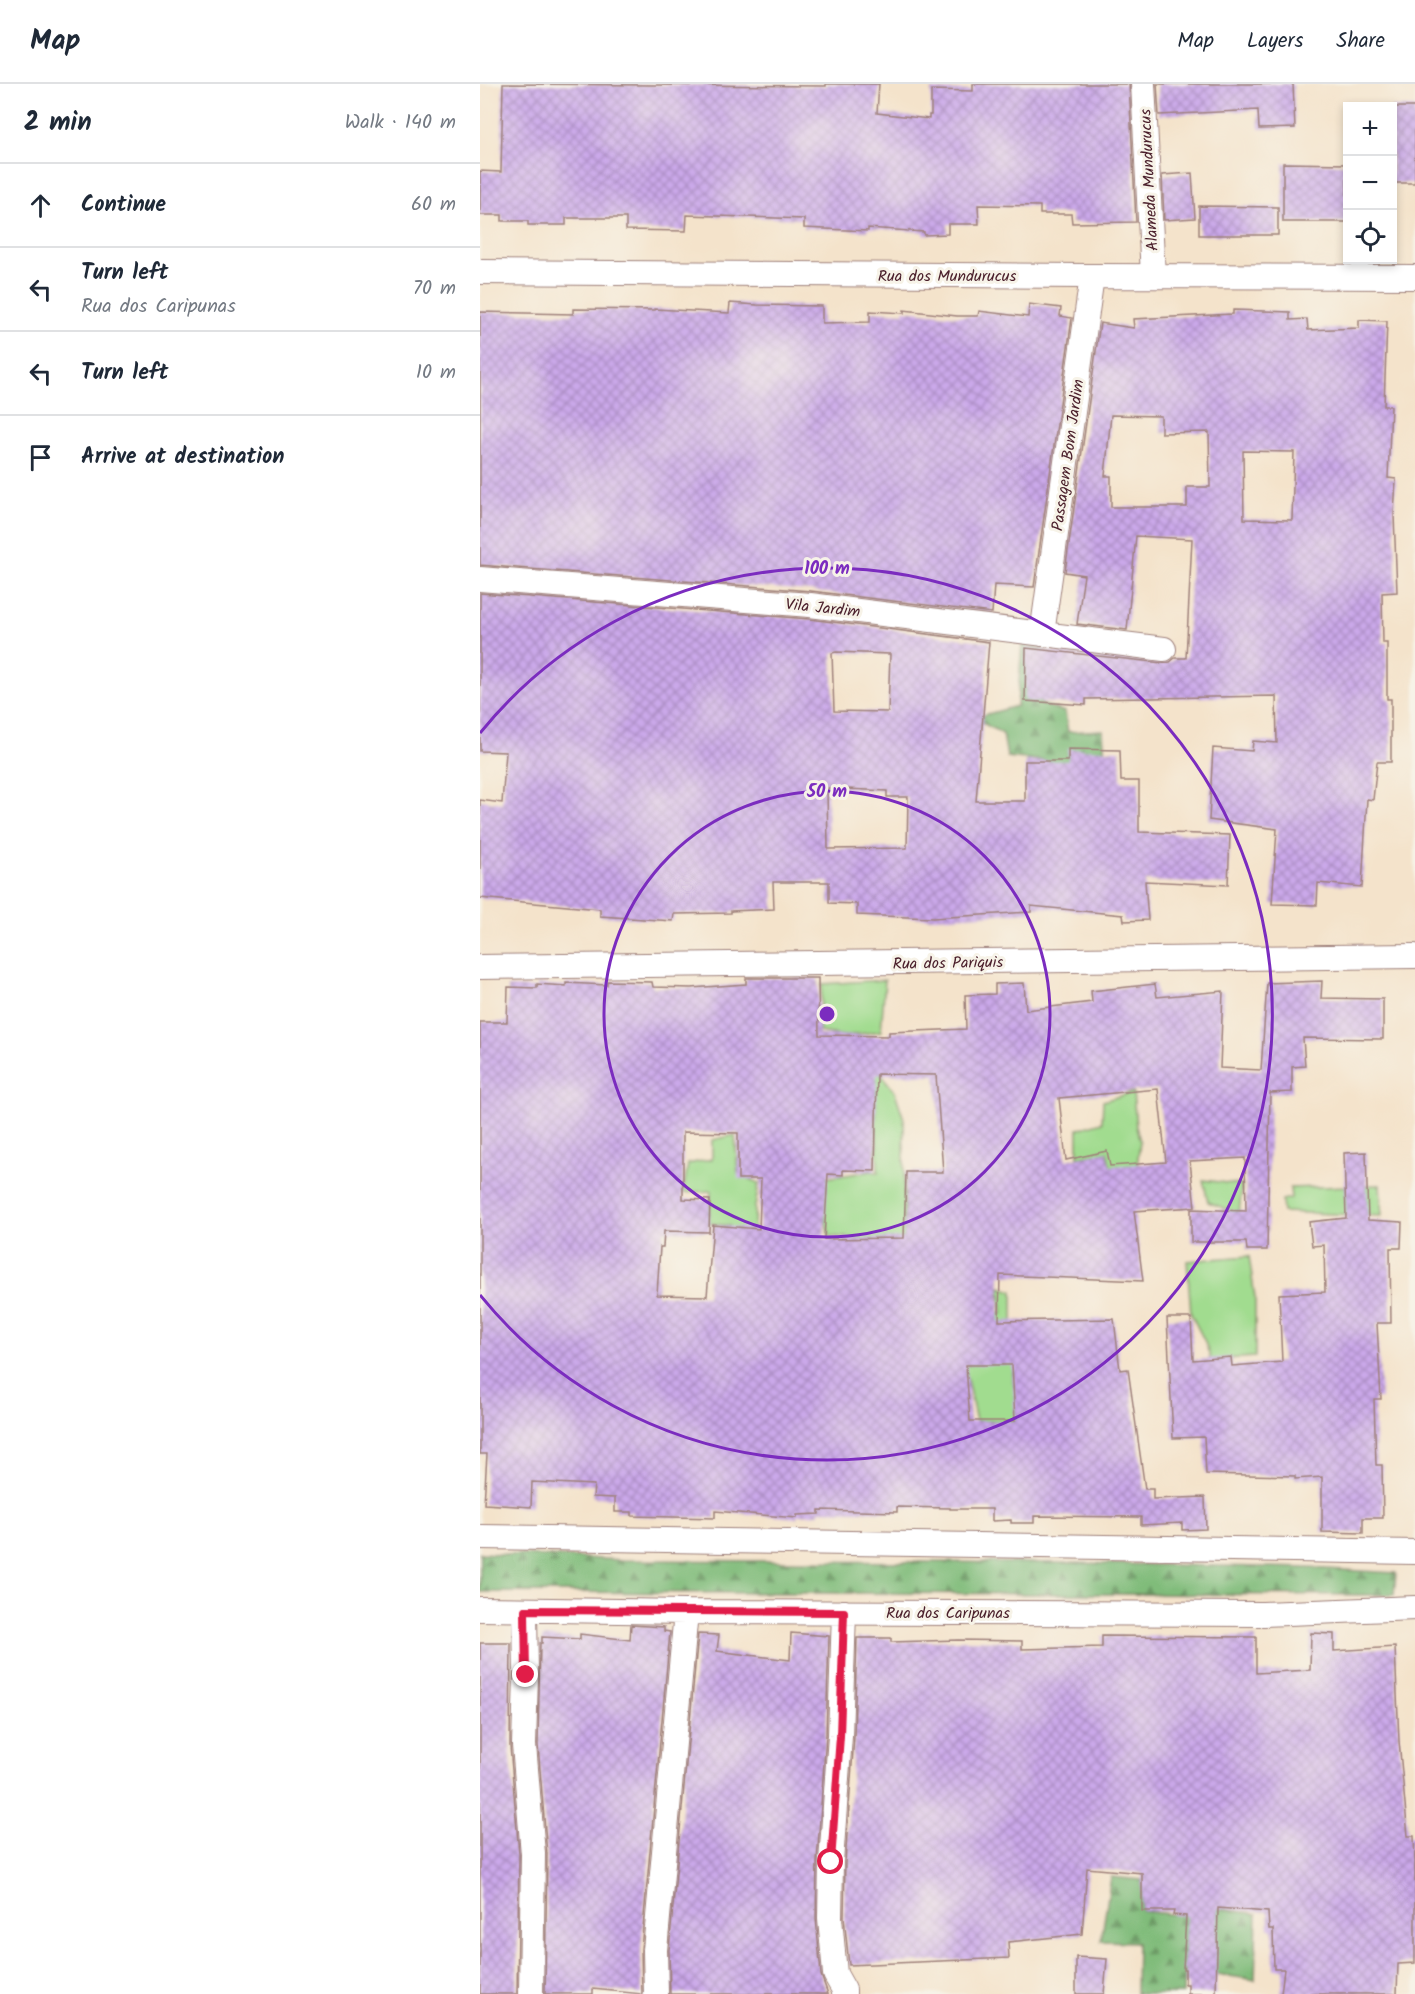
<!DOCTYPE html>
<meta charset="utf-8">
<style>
:root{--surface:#fff;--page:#f2f2f3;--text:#1f2937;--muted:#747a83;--line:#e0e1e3}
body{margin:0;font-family:Kalam,sans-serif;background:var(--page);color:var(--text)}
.controls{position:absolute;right:18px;top:18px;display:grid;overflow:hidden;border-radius:0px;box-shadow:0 3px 9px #0003}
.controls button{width:54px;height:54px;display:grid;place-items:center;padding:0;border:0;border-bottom:2px solid var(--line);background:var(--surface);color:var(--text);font:30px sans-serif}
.stop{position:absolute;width:18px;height:18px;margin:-14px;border:4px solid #e11d48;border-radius:50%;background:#fff}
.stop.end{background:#e11d48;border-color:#fff;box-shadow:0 2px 6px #0008}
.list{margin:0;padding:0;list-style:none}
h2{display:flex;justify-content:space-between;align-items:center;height:78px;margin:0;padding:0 24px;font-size:26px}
h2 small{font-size:20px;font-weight:400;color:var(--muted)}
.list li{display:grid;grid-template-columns:39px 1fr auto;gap:18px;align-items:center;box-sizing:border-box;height:84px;padding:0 24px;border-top:2px solid var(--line)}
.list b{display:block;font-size:22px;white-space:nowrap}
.list p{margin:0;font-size:20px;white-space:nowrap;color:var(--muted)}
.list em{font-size:20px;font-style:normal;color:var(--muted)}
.icon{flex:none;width:33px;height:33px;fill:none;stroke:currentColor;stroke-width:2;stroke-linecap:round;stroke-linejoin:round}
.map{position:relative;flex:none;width:935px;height:1910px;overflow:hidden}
header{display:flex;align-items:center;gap:36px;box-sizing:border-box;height:84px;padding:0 30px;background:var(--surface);border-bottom:2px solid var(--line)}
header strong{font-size:28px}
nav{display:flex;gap:33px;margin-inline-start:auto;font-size:21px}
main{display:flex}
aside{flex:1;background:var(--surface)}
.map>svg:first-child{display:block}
.grass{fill:#a1dc8f;stroke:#767e5d;stroke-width:1.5}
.forest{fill:url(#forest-firs);stroke:#656e52;stroke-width:1.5}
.building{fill:url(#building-cross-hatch);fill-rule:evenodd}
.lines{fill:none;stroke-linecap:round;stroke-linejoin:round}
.street-casing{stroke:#9f817b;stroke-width:26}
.street{stroke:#fff;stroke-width:24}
.route{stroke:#e11d48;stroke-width:8}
.ring{fill:none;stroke:#7b2cbf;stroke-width:3}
.labels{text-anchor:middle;stroke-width:6;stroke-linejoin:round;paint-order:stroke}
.street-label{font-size:16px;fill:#4a1f2b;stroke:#f7f3e8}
.centre{fill:#7b2cbf;stroke:#f7f3e8;stroke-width:3}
.ring-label{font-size:18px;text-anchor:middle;font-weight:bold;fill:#7b2cbf;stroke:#f7f3e8;stroke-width:6;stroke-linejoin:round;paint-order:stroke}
</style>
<header>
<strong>Map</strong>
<nav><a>Map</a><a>Layers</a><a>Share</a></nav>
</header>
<main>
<aside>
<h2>2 min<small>Walk · 140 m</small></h2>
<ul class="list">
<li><svg class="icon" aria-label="ahead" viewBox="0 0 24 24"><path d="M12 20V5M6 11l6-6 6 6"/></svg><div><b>Continue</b></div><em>60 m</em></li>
<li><svg class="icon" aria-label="left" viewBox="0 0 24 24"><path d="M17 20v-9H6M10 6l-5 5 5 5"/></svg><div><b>Turn left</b><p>Rua dos Caripunas</p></div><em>70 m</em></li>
<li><svg class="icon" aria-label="left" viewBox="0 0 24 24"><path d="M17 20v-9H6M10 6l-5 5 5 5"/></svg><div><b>Turn left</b></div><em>10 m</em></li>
<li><svg class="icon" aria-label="arrive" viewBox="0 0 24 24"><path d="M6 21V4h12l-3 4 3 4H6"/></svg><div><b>Arrive at destination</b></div></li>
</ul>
</aside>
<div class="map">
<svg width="935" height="1910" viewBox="0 0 935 1910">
<defs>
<pattern id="forest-firs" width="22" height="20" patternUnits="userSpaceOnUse" patternTransform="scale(1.5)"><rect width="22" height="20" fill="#80bc7a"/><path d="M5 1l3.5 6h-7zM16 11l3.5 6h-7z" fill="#6b9864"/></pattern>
<pattern id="building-cross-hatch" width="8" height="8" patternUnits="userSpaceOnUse" patternTransform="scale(1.5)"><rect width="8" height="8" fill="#cba9ea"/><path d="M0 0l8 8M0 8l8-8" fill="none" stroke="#a789be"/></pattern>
</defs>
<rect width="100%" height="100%" fill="#f7f3e8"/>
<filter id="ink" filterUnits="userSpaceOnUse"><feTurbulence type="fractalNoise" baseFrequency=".0167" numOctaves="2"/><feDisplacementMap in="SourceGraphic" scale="12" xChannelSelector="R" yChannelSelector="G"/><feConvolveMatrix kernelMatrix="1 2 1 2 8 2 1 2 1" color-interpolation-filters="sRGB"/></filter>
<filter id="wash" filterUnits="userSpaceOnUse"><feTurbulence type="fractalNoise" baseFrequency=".008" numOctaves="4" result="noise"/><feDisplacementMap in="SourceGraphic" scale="24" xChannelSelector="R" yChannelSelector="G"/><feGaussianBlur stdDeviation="1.35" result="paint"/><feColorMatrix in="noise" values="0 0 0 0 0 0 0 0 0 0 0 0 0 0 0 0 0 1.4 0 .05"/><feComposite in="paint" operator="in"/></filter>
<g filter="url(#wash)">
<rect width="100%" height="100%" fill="#f4e3cb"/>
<!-- grass -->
<path class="grass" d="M405,896L401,947L365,952L339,948L342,900Z
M394,981L415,1008L424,1035V1158L349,1152L345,1133L333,1130L346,1094L392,1087L398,1089Z
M653,1008L656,1043L660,1057L657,1082L631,1085L627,1068L598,1073V1045L622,1038L623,1017Z
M255,1051L258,1090L279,1099L275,1123L264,1313L233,1307L250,1142L229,1139L231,1107L203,1109L208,1080L232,1075V1056Z
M723,1096L762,1101L759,1130L728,1118Z
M900,1101L902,1132L803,1128L802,1116L811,1114L810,1104Z
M769,1172L775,1214V1273L731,1276L725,1258L711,1230L707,1177Z
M498,1193V1228L522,1230L520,1203L533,1207V1298L555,1337H496L484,1282L498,1280Z"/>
<!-- forest -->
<path class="forest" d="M542,560L566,565L561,620L585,628L588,648L623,646L627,709L566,677L527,673L523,650L493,634L537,622Z
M0,1469L143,1476L591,1479L829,1484L916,1489L914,1511L0,1508Z
M631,1793L662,1796V1827L718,1833L719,1822L777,1830L775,1896L736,1890L705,1853L703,1910H656L657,1858L621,1857Z"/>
<g id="blocks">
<!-- building -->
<path class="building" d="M23,0L346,2V0H399L397,29L449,35V31H451V6L493,7V0H649L656,138L592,139L591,130H560V122L498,121L499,140H468V150L444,151V148L388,144V147L324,144V135L267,133L207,131L206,147L146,146V134H86V141H48V137H22V131H0V87L21,88Z
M677,0H813L815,44L779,45L778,26L679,31Z
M912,23H935V99H912Z
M803,79L867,80V138H803Z
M712,89L715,134L684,136L682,91Z
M719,122L798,123V151H719Z
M250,219L277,221L342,222V239L390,238V227L424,229V226L477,232H498L499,227L548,233L549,220L581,224L580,232L592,234L554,503L514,501L512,529L331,507L0,481V228L93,230V225L175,226V225L249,229Z
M753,226L810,228V236L827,235L828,246L879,244V236L907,237L904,322H911L908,394L916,395L914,431L917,508L902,509L903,559H907V615H911V678H897L893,716L887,715L882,803L838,799L837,821L792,820L797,745L729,736L733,664L772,667L773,657L797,659L796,612L606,615V621L545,617L546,564L682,579L690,578L695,574H706L712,455L656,452L647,546L597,540L604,491L585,488L620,239L654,244L653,235L753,230ZM631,331L681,332V349L729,348L730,403H707V423H631V392H625ZM763,367L814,368L812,436L764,435Z
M0,509L329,535L509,558L496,717H545V677H588V665L640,666L641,697H659V748L750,751L748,801L665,797L668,836L644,837L643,831L551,822V828L453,834L377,831V820L349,819V798H293L294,825L251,827V829L194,830L193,837L120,832V825L0,814V716L22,719L26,668L0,667ZM356,568L410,570L408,628L354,627L352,569ZM347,704L407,707V713H428L427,764L348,765Z
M266,894H338L339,951L409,952V948L486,945L485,911L515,910V900L544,899L546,926L612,918L611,907L675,900L677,913L743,907L740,984L781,986L787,899L842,897L841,914L903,915V955L823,954L825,982L812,983V1008L790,1009L787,1166H767L766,1158H711V1125L766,1127L765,1074L710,1077L715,1123L654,1127L663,1197L520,1191L519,1237L634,1235L640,1286L648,1285L665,1405H673V1415L725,1413L726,1445L702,1446V1439L661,1441V1433L554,1432V1439H531V1436L512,1437V1425H470V1424L417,1423V1428L339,1426V1430L317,1431V1434L235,1427V1434L152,1432V1428H135V1414L113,1413L114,1401L52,1398L51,1423L4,1420L7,1370H0V938H27L28,903L57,904V900L86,902V899L127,901V897L172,898L173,903L211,904L266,900ZM397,990L456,991L463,1088H426L424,1154L344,1155L348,1090L363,1091V1086L395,1087ZM678,1005L686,1078L630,1082L627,1067L586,1076L579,1014ZM203,1048L258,1049V1095H281L279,1145L233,1141L227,1212L177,1211L180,1163H183L184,1147L229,1148L230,1116L203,1115ZM486,1281H532L535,1337H490Z
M886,1068L888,1136L922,1138L921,1164H910L911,1239H897L901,1315H894L896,1381H902L903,1434H883V1449L842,1448V1393L815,1395V1392L726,1390L724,1353L693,1354L687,1234H711L713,1276L751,1273L752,1282L802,1278L799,1210L845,1208L844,1161L832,1162L829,1138L866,1134L864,1069Z
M151,1541L184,1543V1547L190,1548L161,1865L162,1910L113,1905V1910H65L67,1770L58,1661L60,1559H62V1553L100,1555V1550L150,1556Z
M311,1549L349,1552L346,1651L337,1777L336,1834L341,1891L348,1910H190L189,1866L218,1550L239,1551L237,1567L310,1576Z
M831,1549L854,1550V1567L915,1563L919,1657L928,1752H934L935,1779V1879L918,1880L917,1910H801L804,1885H794L793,1845H789L788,1828L738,1824L736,1910H708V1900H705V1885H703L706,1832L693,1831L694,1827H662V1789L607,1784L602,1850L528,1858L529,1874L369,1881L364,1833L365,1779L374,1653L377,1554H411V1558L478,1556L542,1557V1565L622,1563V1552L776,1553V1589L830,1586Z
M0,1559H31L30,1662L39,1770L37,1910H0Z
M596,1873L627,1875L624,1910H596Z"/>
</g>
</g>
<g filter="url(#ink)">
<use href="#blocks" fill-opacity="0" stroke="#9f817b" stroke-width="1.5"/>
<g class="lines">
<!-- street casing -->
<g class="street-casing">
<path id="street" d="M663,0L673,192
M0,188L606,192L935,193
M0,495L330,521L684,565
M562,550L612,192
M0,883L935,872
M0,1453L935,1468
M0,1525L206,1528L783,1530L935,1524
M45,1526L46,1591L44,1661L53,1770L51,1910
M364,1528L360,1652L351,1778L350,1834L355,1890L364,1906V1910
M176,1910L175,1866L206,1528"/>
</g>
<!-- street -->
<use href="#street" class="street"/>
</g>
</g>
<g class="lines" filter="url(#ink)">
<!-- route -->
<path class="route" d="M46,1591L45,1526L364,1528L360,1652L351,1778"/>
</g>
<!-- distance rings -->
<g class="ring">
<circle cx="347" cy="930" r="223"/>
<path d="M0 649A446 446 0 1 1 0 1211"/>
</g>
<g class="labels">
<!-- street labels -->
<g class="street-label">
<text transform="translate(668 96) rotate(-93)" y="6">Alameda Mundurucus</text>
<text x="467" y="197">Rua dos Mundurucus</text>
<text transform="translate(587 371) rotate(-82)" y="6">Passagem Bom Jardim</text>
<text transform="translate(343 523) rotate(6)" y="6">Vila Jardim</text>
<text transform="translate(468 878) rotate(-1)" y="6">Rua dos Pariquis</text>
<text x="468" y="1534">Rua dos Caripunas</text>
</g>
</g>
<circle cx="347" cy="930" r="9" class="centre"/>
<g class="ring-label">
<text x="347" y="490">100 m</text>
<text x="347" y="713">50 m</text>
</g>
</svg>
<div class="controls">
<button>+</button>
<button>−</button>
<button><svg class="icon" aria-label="locate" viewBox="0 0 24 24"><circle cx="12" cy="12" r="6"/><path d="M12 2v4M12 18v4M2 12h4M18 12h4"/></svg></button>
</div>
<div class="stop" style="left:351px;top:1778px"></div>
<div class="stop end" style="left:46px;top:1591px"></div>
</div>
</main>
